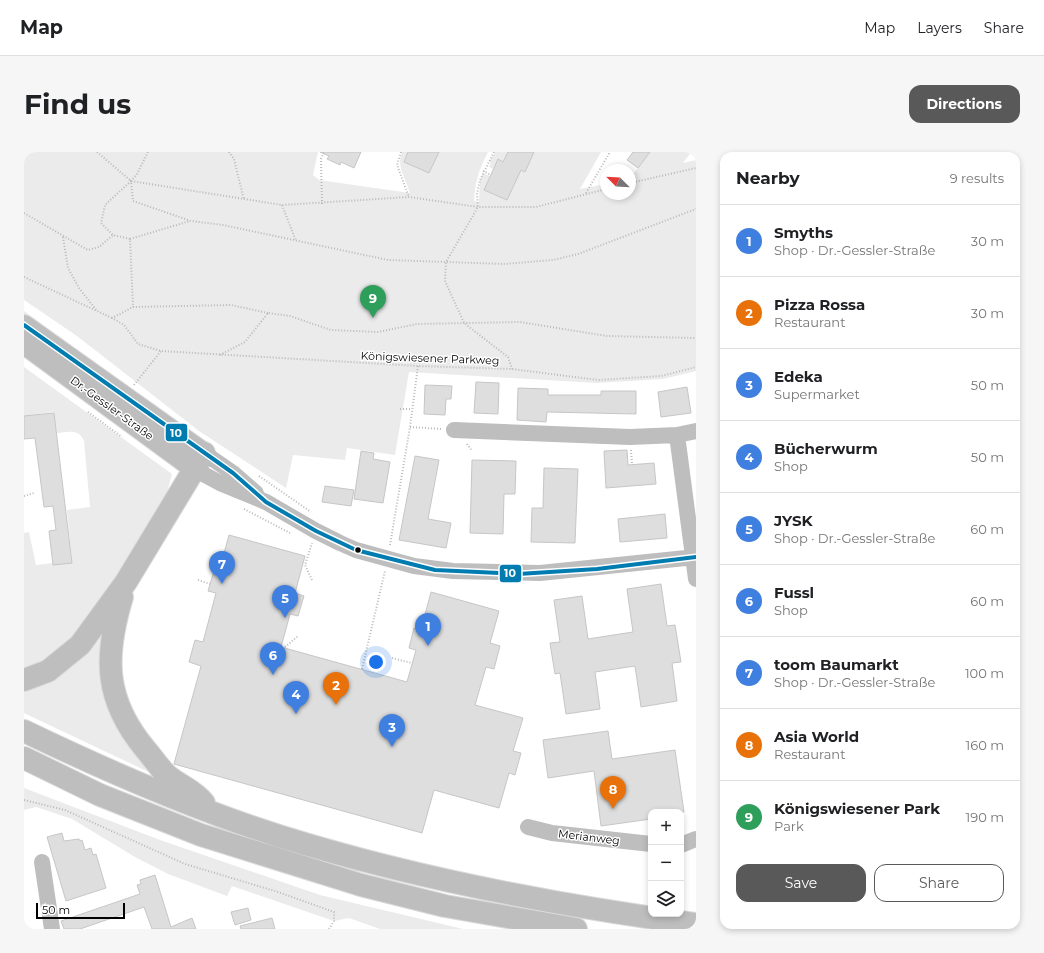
<!DOCTYPE html>
<meta charset="utf-8">
<style>
:root{--surface:#fff;--page:#f6f6f6;--text:#202124;--muted:#757577;--line:#e0e0e0;--accent:#595959}
body{margin:0;font-family:Montserrat,sans-serif;background:var(--page);color:var(--text)}
.controls{position:absolute;right:12px;bottom:12px;display:grid;overflow:hidden;border-radius:8px;box-shadow:0 2px 6px #0003}
.controls button{width:36px;height:36px;display:grid;place-items:center;padding:0;border:0;border-bottom:1px solid var(--line);background:var(--surface);color:var(--text);font:20px sans-serif}
.compass{position:absolute;left:576px;top:12px;width:36px;height:36px;border-radius:50%;background:var(--surface);box-shadow:0 2px 6px #0003;rotate:294deg}
.scale{position:absolute;left:12px;bottom:10px;width:89px;box-sizing:border-box;padding-left:4px;border:2px solid #000;border-top:0;font-size:11px;line-height:14px;white-space:nowrap;color:#000;-webkit-text-stroke:3px #fff;paint-order:stroke}
.you{position:absolute;left:352px;top:510px;width:14px;height:14px;margin:-10px;border:3px solid #fff;border-radius:50%;background:#1a73e8;box-shadow:0 0 0 6px #1a73e833}
.badge{display:grid;place-items:center;width:26px;height:26px;border-radius:50%;background:var(--accent);color:#fff;font-size:13px;font-weight:700}
.pin{position:absolute;translate:-50% -33px;filter:drop-shadow(0 1px 2px #0008)}
.pin::after{content:'';position:absolute;top:21px;width:14px;height:12px;background:inherit;clip-path:polygon(0 0,100% 0,50% 100%)}
.list{margin:0;padding:0;list-style:none}
h2{display:flex;justify-content:space-between;align-items:center;height:52px;margin:0;padding:0 16px;font-size:17px}
h2 small{font-size:13px;font-weight:400;color:var(--muted)}
.list li{display:grid;grid-template-columns:26px 1fr auto;gap:12px;align-items:center;box-sizing:border-box;height:72px;padding:0 16px;border-top:1px solid var(--line)}
.list b{display:block;font-size:15px;white-space:nowrap}
.list p{margin:0;font-size:13px;white-space:nowrap;color:var(--muted)}
.list em{font-size:13px;font-style:normal;color:var(--muted)}
.actions{display:flex;gap:8px;padding:12px 16px}
.actions a{flex:1;padding:9px 0;border:1px solid var(--accent);border-radius:12px;text-align:center;font-size:14px;color:var(--accent)}
.actions .main{background:var(--accent);color:#fff}
.icon{flex:none;width:22px;height:22px;fill:none;stroke:currentColor;stroke-width:2;stroke-linecap:round;stroke-linejoin:round}
.map{position:relative;flex:none;width:672px;height:777px;overflow:hidden;border-radius:12px}
header{display:flex;align-items:center;gap:24px;box-sizing:border-box;height:56px;padding:0 20px;background:var(--surface);border-bottom:1px solid var(--line)}
header strong{font-size:19px}
nav{display:flex;gap:22px;margin-inline-start:auto;font-size:14px}
.intro{display:flex;align-items:center;justify-content:space-between;box-sizing:border-box;height:96px;padding:0 24px}
h1{margin:0;font-size:28px}
.button{padding:10px 18px;border-radius:12px;background:var(--accent);color:#fff;font-size:14px;font-weight:700}
main{display:flex;gap:24px;padding:0 24px}
aside{flex:1;background:var(--surface);border-radius:12px;box-shadow:0 2px 6px #0003}
.map>svg:first-child{display:block}
.green{fill:#ebebeb}
.building{fill:#dedede;stroke:#c6c6c6}
.lines{fill:none;stroke-linecap:round;stroke-linejoin:round}
.major-casing{stroke:#dbdbdb;stroke-width:22}
.highway-casing{stroke:#dbdbdb;stroke-width:24}
.path{stroke:#b9b9b9;stroke-width:2;stroke-dasharray:1 2;stroke-linecap:butt}
.minor{stroke:#bebebe;stroke-width:16}
.major{stroke:#bebebe;stroke-width:20}
.highway{stroke:#bebebe;stroke-width:22}
.bus-1-casing{stroke:#fff;stroke-width:7}
.bus-1{stroke:#007cb1;stroke-width:4}
.bus-dot{fill:#000;stroke:#fff;stroke-width:1.5}
.labels{text-anchor:middle;stroke-width:3;stroke-linejoin:round;paint-order:stroke}
.street-label{font-size:11px;fill:#000;stroke:#fff}
.line-badge{stroke:#fff;stroke-width:1.5}
.badge-label{font-size:11px;text-anchor:middle;font-weight:bold;fill:#fff}
</style>
<header>
<strong>Map</strong>
<nav><a>Map</a><a>Layers</a><a>Share</a></nav>
</header>
<div class="intro"><h1>Find us</h1><a class="button">Directions</a></div>
<main>
<div class="map">
<svg width="672" height="777" viewBox="0 0 672 777">
<rect width="100%" height="100%" fill="#fff"/>
<!-- green -->
<path class="green" d="M0,0H294L289,23L295,28L386,41C382,27 372,15 378,0H384L380,10L405,21L415,0H464C455,17 451,30 450,49L455,50L456,29L459,21L466,24L460,38L483,48L497,18L501,20L510,0H577L556,37L582,32V42H606V26L626,0H667L659,11L672,8V219L639,227L573,231L385,220L371,303L323,296L321,308L269,303L262,336L175,279L53,184L0,148Z
M471,0H484L479,10L474,7L469,17L465,15L467,11L465,10Z
M0,159L101,232L98,235L0,164Z
M0,215L148,322L143,341L71,467L54,489L0,523V381L5,380L12,413L48,409L43,358L66,355L60,289C55,276 44,280 33,281L30,260L0,264Z
M83,470L80,492L133,624L0,561V536Z
M0,636L136,688L296,743L439,777H356L325,766L310,769L208,734L203,744L144,722L111,705L48,667L12,655L0,658Z"/>
<!-- building -->
<path class="building" d="M296,0H337L330,16L317,10L316,13L303,7L305,4Z
M384,0H415L405,21L380,10Z
M484,0H510L501,20L497,18L483,48L460,38L474,7L479,10Z
M609,0H626L614,16L603,8Z
M452,230L475,231L474,262L450,261Z
M401,233L428,234L427,247H422L421,263L400,262Z
M663,235L667,261L637,265L634,240Z
M494,236L524,237V243H577V239H612V262L523,260L522,270L493,268Z
M30,261L48,411L29,413L25,379L32,378L29,354L20,355L11,286L0,287V264Z
M603,298L604,313L630,311L632,332L582,336L580,299Z
M337,299L350,301L349,307L366,310L359,351L330,347Z
M391,304L415,308L404,367L427,371L422,396L375,388Z
M448,308L492,309L491,342H480L479,382L446,381Z
M520,316L554,317L551,391L507,390L508,356H519Z
M301,334L330,338L327,354L298,350Z
M641,362L643,386L596,390L594,367Z
M205,383L281,404L271,441L280,444L274,464L266,462L257,495L383,530L392,498L385,496L390,476L397,478L407,440L475,459L466,491L476,494L470,517L462,515L451,553L499,566L489,599L497,601L491,623L485,621L475,656L410,638L398,681L150,612L177,514L165,510L171,488L179,490L192,441L184,439L190,419L195,420Z
M637,432L643,474L651,473L657,510L648,511L653,549L617,555L611,514L571,520L576,557L542,562L536,521L531,522L526,491L536,490L530,448L558,444L564,487L609,480L603,437Z
M584,579L588,607L651,598L660,660H627V667L577,674L570,619L524,626L519,588Z
M38,681L40,689L55,687L56,689L58,688L61,698L67,696L69,703L72,702L82,736L42,749L23,685Z
M131,723L147,775L168,766L172,777H128L120,755L56,777H40L37,769L116,742L113,733L117,732L116,728Z
M224,756L227,768L211,773L207,760Z
M248,766L251,777H217L216,774Z"/>
<g class="lines">
<!-- major casing -->
<g class="major-casing">
<path id="major" d="M0,173L180,301
M0,192L170,317"/>
</g>
<!-- highway casing -->
<g class="highway-casing">
<path id="highway" d="M98,445C80,505 80,548 122,598C129,606 136,617 144,624C156,634 170,638 180,651
M0,528L24,519L56,493L102,430L180,301
M0,579C83,619 167,656 255,684C392,727 530,753 672,772
M0,606L76,643L177,683L337,733L421,754L552,777"/>
</g>
<!-- path -->
<path class="path" d="M73,0L107,29L258,53L385,45L454,55H512L582,37
M124,0L113,22L107,29L109,49L167,69L199,73L364,108L481,112L529,108L554,102L672,57
M205,0L210,7L220,48
M377,0L373,13L385,45
M470,0L456,28L453,42L454,55L422,110L421,129L440,171L484,205L488,217
M672,1V4
M459,19L467,23
M107,29L81,53L77,71L89,83L106,87L109,155
M606,31L672,16
M562,41L586,0
M298,52L297,7L300,0
M258,53L272,89
M0,61L64,98L75,95L89,83
M39,85L44,116L55,136L73,159
M106,87L166,69
M0,125L88,166
M244,161L207,153L109,155L88,166L100,173L114,192L137,199L394,214L488,217L574,228L637,224L672,215
M196,203L221,190L244,161L266,164L307,178L354,180L393,172L496,170L583,184L672,186
M110,233L137,199
M376,257H388
M64,260L98,285
M386,275L417,277
M443,292L448,299
M607,298L608,312
M235,324L287,360
M0,344L10,341
M220,357L266,381
M366,393L386,275L394,214
M174,428L186,432
M288,428L281,413L288,391
M261,495L274,484
M368,506L388,511
M338,517L361,419
M0,648L41,658L161,712L254,740L310,760V769L305,777"/>
<!-- minor -->
<path class="minor" d="M430,278L606,285L653,283L672,279
M653,283L672,427
M180,301L209,321L232,341
M170,317L196,331L242,350L292,379L316,391L332,398L390,414L429,419L516,421L672,405
M504,675L528,681L627,692
M657,693L672,687
M18,710L28,777"/>
<!-- major -->
<use href="#major" class="major"/>
<!-- highway -->
<use href="#highway" class="highway"/>
<!-- bus-1 casing -->
<g class="bus-1-casing">
<path id="bus-1" d="M0,173L209,321L242,350L292,379L332,398L411,418L494,422L573,417L672,405"/>
</g>
<!-- bus-1 -->
<use href="#bus-1" class="bus-1"/>
</g>
<!-- markers -->
<circle class="bus-dot" cx="334" cy="398" r="3.5"/>
<g class="labels">
<!-- street labels -->
<g class="street-label">
<text transform="translate(406 206) rotate(2)" y="4">Königswiesener Parkweg</text>
<text transform="translate(88 256) rotate(36)" y="4">Dr.-Gessler-Straße</text>
<text transform="translate(565 685) rotate(7)" y="4">Merianweg</text>
</g>
</g>
<g class="line-badge">
<rect x="141" y="271" width="23" height="19" rx="4" fill="#007cb1"/>
<rect x="475" y="412" width="23" height="19" rx="4" fill="#007cb1"/>
</g>
<g class="badge-label">
<text x="152" y="285">10</text>
<text x="486" y="425">10</text>
</g>
</svg>
<div class="controls">
<button>+</button>
<button>−</button>
<button><svg class="icon" aria-label="layers" viewBox="0 0 24 24"><path d="M12 4l9 5-9 5-9-5zM3 14l9 5 9-5"/></svg></button>
</div>
<svg class="compass" viewBox="-18 -18 36 36"><path d="M0-13l5 13h-10z" fill="#e53935"/><path d="M0 13l5-13h-10z" fill="#757577"/></svg>
<div class="scale">50 m</div>
<div class="you"></div>
<div class="pin badge" style="left:404px;top:494px;background:#3f7fe0">1</div>
<div class="pin badge" style="left:312px;top:553px;background:#e8710a">2</div>
<div class="pin badge" style="left:368px;top:595px;background:#3f7fe0">3</div>
<div class="pin badge" style="left:272px;top:562px;background:#3f7fe0">4</div>
<div class="pin badge" style="left:261px;top:466px;background:#3f7fe0">5</div>
<div class="pin badge" style="left:249px;top:523px;background:#3f7fe0">6</div>
<div class="pin badge" style="left:198px;top:432px;background:#3f7fe0">7</div>
<div class="pin badge" style="left:589px;top:657px;background:#e8710a">8</div>
<div class="pin badge" style="left:349px;top:166px;background:#2e9e5b">9</div>
</div>
<aside>
<h2>Nearby<small>9 results</small></h2>
<ul class="list">
<li><span class="badge" style="background:#3f7fe0">1</span><div><b>Smyths</b><p>Shop · Dr.-Gessler-Straße</p></div><em>30 m</em></li>
<li><span class="badge" style="background:#e8710a">2</span><div><b>Pizza Rossa</b><p>Restaurant</p></div><em>30 m</em></li>
<li><span class="badge" style="background:#3f7fe0">3</span><div><b>Edeka</b><p>Supermarket</p></div><em>50 m</em></li>
<li><span class="badge" style="background:#3f7fe0">4</span><div><b>Bücherwurm</b><p>Shop</p></div><em>50 m</em></li>
<li><span class="badge" style="background:#3f7fe0">5</span><div><b>JYSK</b><p>Shop · Dr.-Gessler-Straße</p></div><em>60 m</em></li>
<li><span class="badge" style="background:#3f7fe0">6</span><div><b>Fussl</b><p>Shop</p></div><em>60 m</em></li>
<li><span class="badge" style="background:#3f7fe0">7</span><div><b>toom Baumarkt</b><p>Shop · Dr.-Gessler-Straße</p></div><em>100 m</em></li>
<li><span class="badge" style="background:#e8710a">8</span><div><b>Asia World</b><p>Restaurant</p></div><em>160 m</em></li>
<li><span class="badge" style="background:#2e9e5b">9</span><div><b>Königswiesener Park</b><p>Park</p></div><em>190 m</em></li>
</ul>
<div class="actions"><a class="main">Save</a><a>Share</a></div>
</aside>
</main>
